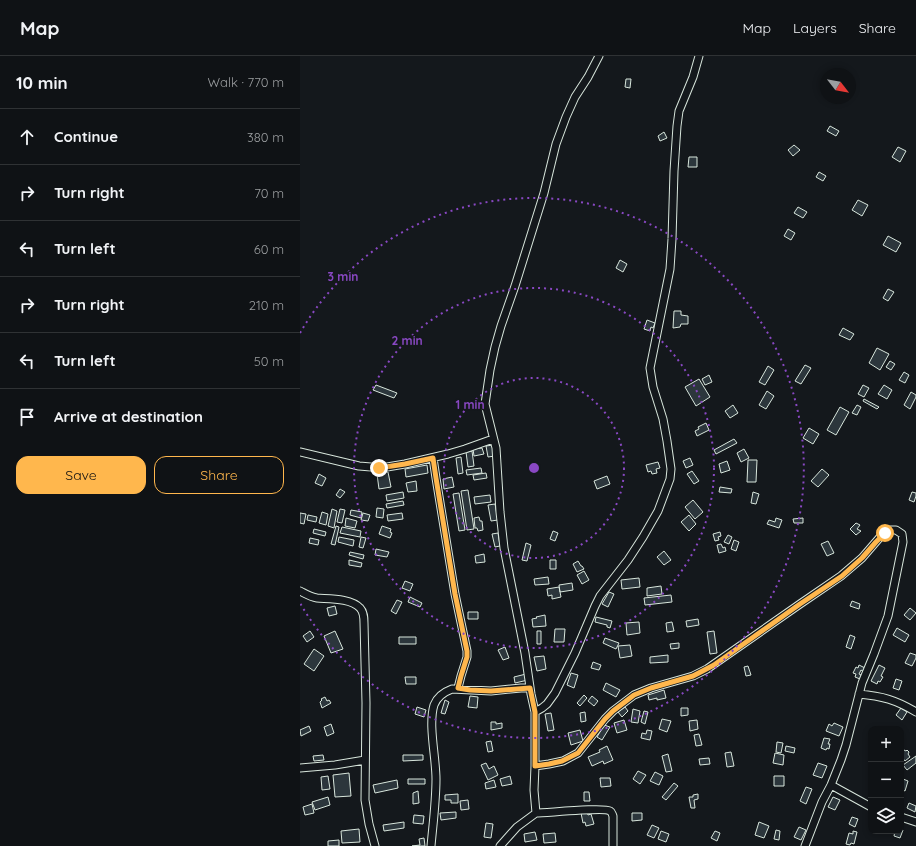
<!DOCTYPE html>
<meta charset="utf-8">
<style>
:root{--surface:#0f1215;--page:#1d2022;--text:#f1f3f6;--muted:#9b9ea0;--line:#2f3234;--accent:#ffb74d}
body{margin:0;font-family:Quicksand,sans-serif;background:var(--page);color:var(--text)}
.controls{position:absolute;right:12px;bottom:12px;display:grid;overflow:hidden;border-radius:8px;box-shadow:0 2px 6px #0003}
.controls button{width:36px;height:36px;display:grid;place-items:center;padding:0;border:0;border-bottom:1px solid var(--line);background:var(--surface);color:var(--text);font:20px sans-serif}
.compass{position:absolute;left:520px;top:12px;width:36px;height:36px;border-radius:50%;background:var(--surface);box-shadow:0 2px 6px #0003;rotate:121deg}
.stop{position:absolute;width:12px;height:12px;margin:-9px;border:3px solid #ffb74d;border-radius:50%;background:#fff}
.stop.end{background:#ffb74d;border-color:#fff;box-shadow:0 1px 4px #0008}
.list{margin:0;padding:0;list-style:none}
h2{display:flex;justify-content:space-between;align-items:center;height:52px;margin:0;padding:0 16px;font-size:17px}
h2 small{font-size:13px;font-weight:400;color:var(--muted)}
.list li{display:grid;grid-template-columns:26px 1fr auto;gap:12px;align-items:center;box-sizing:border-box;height:56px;padding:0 16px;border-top:1px solid var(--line)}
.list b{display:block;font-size:15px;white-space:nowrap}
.list em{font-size:13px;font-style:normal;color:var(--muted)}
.actions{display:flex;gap:8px;padding:12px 16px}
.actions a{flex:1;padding:9px 0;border:1px solid var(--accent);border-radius:12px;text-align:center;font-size:14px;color:var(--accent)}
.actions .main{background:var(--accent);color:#111}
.icon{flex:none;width:22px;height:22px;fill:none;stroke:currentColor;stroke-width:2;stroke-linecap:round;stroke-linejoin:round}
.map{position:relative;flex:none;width:616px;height:790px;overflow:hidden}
header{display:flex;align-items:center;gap:24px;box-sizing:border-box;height:56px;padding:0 20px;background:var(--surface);border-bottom:1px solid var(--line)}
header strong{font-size:19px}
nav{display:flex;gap:22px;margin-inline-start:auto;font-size:14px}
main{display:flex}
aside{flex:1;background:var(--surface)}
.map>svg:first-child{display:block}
.building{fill:#2c363c;stroke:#d8e6dc}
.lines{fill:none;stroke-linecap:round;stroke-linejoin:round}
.minor-casing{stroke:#d8e6dc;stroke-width:9}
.minor{stroke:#14181c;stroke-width:7}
.route{stroke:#ffb74d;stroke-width:5}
.ring{fill:none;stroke:#8948c3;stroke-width:2;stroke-dasharray:2 4}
.centre{fill:#8948c3;stroke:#14181c;stroke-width:2}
.ring-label{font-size:12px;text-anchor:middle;font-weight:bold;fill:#8948c3;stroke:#14181c;stroke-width:3;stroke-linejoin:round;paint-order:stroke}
</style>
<header>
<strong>Map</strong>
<nav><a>Map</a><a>Layers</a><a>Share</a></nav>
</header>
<main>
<aside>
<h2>10 min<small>Walk · 770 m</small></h2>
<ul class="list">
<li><svg class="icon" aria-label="ahead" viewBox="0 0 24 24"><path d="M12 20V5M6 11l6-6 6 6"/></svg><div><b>Continue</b></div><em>380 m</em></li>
<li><svg class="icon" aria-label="right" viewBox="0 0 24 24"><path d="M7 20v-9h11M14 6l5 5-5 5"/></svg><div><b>Turn right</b></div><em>70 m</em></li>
<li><svg class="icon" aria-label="left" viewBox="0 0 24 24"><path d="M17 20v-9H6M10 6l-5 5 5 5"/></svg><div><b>Turn left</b></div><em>60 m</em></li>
<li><svg class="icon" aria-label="right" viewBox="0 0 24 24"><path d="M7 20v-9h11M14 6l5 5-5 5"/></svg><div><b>Turn right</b></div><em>210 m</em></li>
<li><svg class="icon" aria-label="left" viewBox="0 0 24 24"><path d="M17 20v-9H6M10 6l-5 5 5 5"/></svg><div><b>Turn left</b></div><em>50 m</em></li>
<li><svg class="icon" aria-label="arrive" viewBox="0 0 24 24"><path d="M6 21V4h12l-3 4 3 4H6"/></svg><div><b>Arrive at destination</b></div></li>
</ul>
<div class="actions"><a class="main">Save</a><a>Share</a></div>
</aside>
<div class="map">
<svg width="616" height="790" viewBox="0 0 616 790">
<rect width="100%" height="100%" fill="#14181c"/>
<!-- building -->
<path class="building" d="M326,23H331L330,32L325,31Z
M530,70L539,75L536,80L527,75Z
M364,76L367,82L360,85L358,80Z
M494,89L500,94L493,100L488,94Z
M598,91L606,95L600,106L592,101Z
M389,101H397V111H388Z
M519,116L526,120L523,125L516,121Z
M558,144L568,149L562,160L552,154Z
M498,151L507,156L503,162L494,157Z
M488,173L495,177L491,184L484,180Z
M588,180L601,187L596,196L583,189Z
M320,204L327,208L323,216L316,212Z
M588,233L594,236L588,245L583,242Z
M374,255H381V259L388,260V268H381L380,271L373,272Z
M347,264L355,267L353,272L351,271L350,275L344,273Z
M543,272L554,278L550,284L539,279Z
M577,292L589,298L580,314L569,307Z
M590,305L595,308L591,314L586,311Z
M505,309L511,312L501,328L495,325Z
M468,310L474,314L465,329L459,326Z
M604,316L609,319L605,327L599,324Z
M409,319L412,326L405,329L402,323Z
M399,323L410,341L396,350L385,331Z
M76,329L97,337L94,342L73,334Z
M563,329L569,332L564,341L558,338Z
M584,329L592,334L587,343L578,338Z
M467,335L474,340L466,353L459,349Z
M611,336L616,339V341L610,353L604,349Z
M564,343L579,351L577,353L563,345Z
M433,349L438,357L430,362L425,355Z
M557,349L561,351L557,359L552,357Z
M540,351L549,356L536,379L527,374Z
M406,367L409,374L397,380L395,375L399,373L398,371Z
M509,372L519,378L513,388L503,382Z
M434,383L437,387L416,398L414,394Z
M193,389L195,400L188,401L186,390Z
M182,392L184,398L174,400L173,393Z
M444,393L449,402L441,406L437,397Z
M172,395L174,410L168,411L166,396Z
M161,401L163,417L158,418L156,402Z
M390,402L393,409L386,412L383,405Z
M448,404H457L456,426H447Z
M427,405L430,414L421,417L419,408Z
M358,406L360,412L356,413L357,417L352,418L351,415L348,416L346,409Z
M127,409L128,417L106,421L105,413Z
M181,412L182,417L167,419L166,414Z
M522,413L529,419L518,431L511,425Z
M392,415L399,425L394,428L387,418Z
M88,416L91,431L79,433L77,418Z
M186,417L187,422L174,424L173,419Z
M19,418L26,422L22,430L15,427Z
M307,420L310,428L297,433L294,425Z
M152,421L154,431L144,433L143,423Z
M116,425L117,435L108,436L106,427Z
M420,431L432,433L431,437L419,436Z
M40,433L45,436L40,442L36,439Z
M168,434L174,473L167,474L161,435Z
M103,436L104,442L87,445L86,439Z
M453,436L459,438L456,448L451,447Z
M612,436L616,437V440L614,446L609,444Z
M159,437L165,474L159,475L153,438Z
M190,439L191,446L175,448L174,441Z
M393,444L403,456L395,463L385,451Z
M103,445L104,449L87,452L86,448Z
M195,448L198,464L191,465L188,449Z
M77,452L84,453L83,462L76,461Z
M32,453L37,455L34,472L28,470Z
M40,453L45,454L42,467L37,466Z
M51,454L62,456L61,462L50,459Z
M22,456L28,458L26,469L19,467Z
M0,457L6,458L4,468L0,467Z
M63,457L70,459L68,465L61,464Z
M102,457L103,463L88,465L87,459Z
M8,459L17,461L16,466L7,464Z
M389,459L396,468L389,475L381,466Z
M179,461L180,465H182L183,474L178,475L177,472H175L174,462Z
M46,462L57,465L55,472L45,470Z
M476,462L482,464L479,472L467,468L469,464L475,466Z
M503,462V467H494L493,463Z
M556,467L560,469L557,473L561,475L556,479L550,473Z
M36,470L39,471L35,489L31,488Z
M82,470L91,473L90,476L92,477L90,482L79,478Z
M42,471L61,475L60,481L40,477Z
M14,473L26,476L25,480L13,477Z
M253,475L258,477L255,485L250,483Z
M420,476L421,480L418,481L419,484L415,485L413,478Z
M198,477L200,490L195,491L192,478Z
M428,479L432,481L429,488L424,486Z
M39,481L54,484L53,490L38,486Z
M61,481L66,482L63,492L59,491Z
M10,482L19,484L18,489L9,487Z
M434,484L439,486L436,495L431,493Z
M528,485L534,497L527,500L521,488Z
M226,487L231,489L227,505L222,504Z
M421,488L423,492L425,491L426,495L419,497L417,489Z
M76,493L89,496L87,501L75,499Z
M364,495L371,504L364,509L357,501Z
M50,496L64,499L63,503L49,499Z
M184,498L185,506L176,507L175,500Z
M49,504L62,507L61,511L49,509Z
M250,504H256V513H250Z
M278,505L281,510H282L284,513L277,516L273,508Z
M284,515L289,524L282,528L277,519Z
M248,521L249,528L235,529L234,523Z
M339,522L340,531L322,533L321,524Z
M105,525L113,528L110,535L102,532Z
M272,527L273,534L260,536L259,529Z
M361,530L362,538L347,540V532Z
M259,531L261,541L252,543V539L248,540L247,533Z
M309,536L314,538L308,551L302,548Z
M371,539L372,546L345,549L344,542Z
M110,541L122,547L120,551L108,546Z
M97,544L102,546L96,558L91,555Z
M552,545L560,548L559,553L550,550Z
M35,550L37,558L29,560L27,552Z
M610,552L616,557L610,564L604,559Z
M168,556H178V563H168Z
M245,559L246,570L233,571L232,563L237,562L236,561Z
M296,561L312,565L310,572L307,571V569L295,566Z
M398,563L399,569L387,571L386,565Z
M339,566L340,577L327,579L326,567Z
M372,566L374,575L367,576L366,567Z
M597,572L609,579L605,586L593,579Z
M255,573H265L264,586H254Z
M10,575L14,581L7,586L3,580Z
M35,575L43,593L31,597L24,580Z
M237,575H241V588H237Z
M414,575L417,597L410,598L407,576Z
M550,579L555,581L551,593L546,591Z
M99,581H116V588H99Z
M305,582L319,587L316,593L303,587Z
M379,587V592L371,593L370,588Z
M330,589L332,600L320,602L318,590Z
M205,591L209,602L203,604L198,594Z
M14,593L24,600L14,615L4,608Z
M610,597L616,599V602L612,610L605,607Z
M368,599V606L350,607V601Z
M244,600L246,613L237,615L234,601Z
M293,606L301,609L299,614L291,612Z
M559,609L565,612L564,616L561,614L559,618L561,619L560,623L555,621L556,618L553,617L556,611L558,612Z
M579,609L585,612L581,620L583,621L580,626L578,625L577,628L571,625Z
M448,610L451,619L446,620L444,611Z
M271,617L278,619L274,632L267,629Z
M226,618L228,624L215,627L214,621Z
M105,621H116V628H106Z
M596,623L602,625L599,634L593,632Z
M306,627L320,634L316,641L303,634Z
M364,634L366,642L357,644V642L349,644L348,639Z
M284,639L287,642L280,650L277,647Z
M170,640L178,641L177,652L168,651Z
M292,640L298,645L294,650L288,645Z
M25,641L27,645L29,644L31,647L22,652L20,646L22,644L21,643Z
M145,644L149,646L145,658L141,657Z
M117,651L126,654L124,661L115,658Z
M325,651L328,655L322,661L318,656Z
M381,652H388V659L381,660Z
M601,652L607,656L602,664L596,659Z
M333,653L340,655L338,667L331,666Z
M344,655L348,656L345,668L341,666Z
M285,656L286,665L281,666L280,657Z
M251,657L254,674L248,675L245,658Z
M362,663L371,665L367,676L359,673Z
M324,664L327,674L317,677L314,667Z
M397,664L398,673L390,675L389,665Z
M191,666H196V668L202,667V672L191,674Z
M534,667L543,671L539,680L526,675L529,668L532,670Z
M31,668L34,677L27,680L24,671Z
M304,669L310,671L302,684L297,681Z
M9,670L11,675L1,680L0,674Z
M280,674L283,685L271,689L268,677Z
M347,674L352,675L350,684L341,682L342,677L346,678Z
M399,678L402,689L396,690L394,679Z
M524,682L530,683L528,688H530L529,693L527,692L526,694L521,692Z
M191,685L193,695L188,696L186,686Z
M477,686L483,687L481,697L476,696Z
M307,690L313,704L304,708L303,705L292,710L288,701L300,696L299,694Z
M486,690L495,692L494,697L485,695Z
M604,694L606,695L607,694L609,696L608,698L610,701L605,705L601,700V696Z
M431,696L434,710L427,711L425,697Z
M475,697L484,699L483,709L473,707Z
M368,698L372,715L366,716L362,700Z
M23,699L24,704L14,705L13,700Z
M103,699H123V704L103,705Z
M616,700V707L607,714L603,709Z
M409,702L410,708L400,709L399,703Z
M186,707L189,713L194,710L198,719L188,724L181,709Z
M518,707L527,710L522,722L513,719Z
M338,715L346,719L340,728L333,723Z
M355,716L363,720L359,729L350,725Z
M49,717L51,740L35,741L33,719Z
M28,720L30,733L22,734L21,721Z
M210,720L212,728L202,730L200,723Z
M474,720H484V730H474Z
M300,722H310L311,730L301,731Z
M108,723H125V728H108Z
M603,723L608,725L605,735L601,733V729Z
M97,724L98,732L75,737L73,729Z
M194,724L196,731L186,733L185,727Z
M374,727L378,730L366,744L362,741Z
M506,731L512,733L506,748L500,745Z
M118,735L119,747L113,748V737Z
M284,736H289L290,745H284Z
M158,738V747H151V744H145V739Z
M398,738V743L394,744L395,752H391L389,741H393V739Z
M28,741L30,749L15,754L12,746Z
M533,741L540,744L535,754L528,751Z
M168,744L169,753L161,754L160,745Z
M609,747L616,750L615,756L607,752Z
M12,748L14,757L5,759L3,751Z
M156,756V762L141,764L140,757Z
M287,756L288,759L291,758L294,768L286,770L285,766L283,767L281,757Z
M332,757H342V764L332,765Z
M114,759L124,760L123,768L113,767Z
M552,761L558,763L555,771L549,768Z
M104,766V772L84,775L83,769Z
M459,766L469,770L464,782L455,779Z
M186,767L193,768L191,782L184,781Z
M352,769L359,772L354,782L347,779Z
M499,771L506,774L501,784L494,781Z
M59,773L60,786L42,787L41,775Z
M601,773L603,774L600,782L594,780L595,775H601Z
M476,774L480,775L479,784L474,783Z
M361,775L369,778L366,786L358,783Z
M415,775L420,777L417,785L411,782Z
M553,775L557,776L554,788L551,787L550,789L546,788L549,777L553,778Z
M235,776L237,784L225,786L224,778Z
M255,777L256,786L244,787L243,778Z
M124,782L125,790H112L120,789L119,783Z
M39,784V790H28V785Z"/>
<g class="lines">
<!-- minor casing -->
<g class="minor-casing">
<path id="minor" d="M0,396L59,410L71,411H87L105,408L148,398L165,393L193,383
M133,402L136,422L155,538L167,595V601L161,620L158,632
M0,535C6,538 11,541 17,542C29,543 51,542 60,552C64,556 64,562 64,567L66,647L65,744L69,768L75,790
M559,638C582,640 596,644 616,656
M235,656L242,652L247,648L255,637L275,597L295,550L300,540L328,504L343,481L358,455L370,423L371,413L367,385L363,363L353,331L350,312L370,213L372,183L374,115L377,70L379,55L393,21L399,0
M235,710L249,708L263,705L278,697L305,663L313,655L334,639L351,632L393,620L407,613L500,548L541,520L562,502L581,480L589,474H596L602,478L603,486L588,560L574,598L562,627L546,689L541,704L531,729L522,746L505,790
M0,712L35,709L65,704
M531,729L571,751
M236,757C246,757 304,751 310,755C312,756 312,758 313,760V790
M601,761L616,766
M131,790C133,768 136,745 136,723C136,701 128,669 134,649C137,641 144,636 152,633L191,635L221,632H230
M200,790L217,771L236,757L234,734L235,710V656L231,638L225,597L204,492L200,456L196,392L185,348L190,314L195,291L201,270L215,230L244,137L256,88L266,61L275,41L288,21L299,0"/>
</g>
<!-- minor -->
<use href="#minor" class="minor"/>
</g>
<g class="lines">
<!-- route -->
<path class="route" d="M79,412L105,408L133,402L136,422L155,538L167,595V601L161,620L158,632L170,634L191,635L230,632L235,656V710L249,708L262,705L278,697L305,663L313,655L334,639L351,632L393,620L414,609L500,548L542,520L562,502L576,486L585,477"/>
</g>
<!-- distance rings -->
<g class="ring">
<circle cx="234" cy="412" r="90"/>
<circle cx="234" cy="412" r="180"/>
<path d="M0 277A270 270 0 1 1 0 547"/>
</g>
<circle cx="234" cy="412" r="6" class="centre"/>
<g class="ring-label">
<text x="43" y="225">3 min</text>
<text x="107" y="289">2 min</text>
<text x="170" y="353">1 min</text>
</g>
</svg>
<div class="controls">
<button>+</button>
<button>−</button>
<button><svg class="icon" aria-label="layers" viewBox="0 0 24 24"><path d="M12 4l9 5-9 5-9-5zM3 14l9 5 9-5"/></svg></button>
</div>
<svg class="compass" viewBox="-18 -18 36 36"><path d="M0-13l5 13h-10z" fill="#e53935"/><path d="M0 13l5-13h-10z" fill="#9b9ea0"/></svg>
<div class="stop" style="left:585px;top:477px"></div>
<div class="stop end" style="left:79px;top:412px"></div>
</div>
</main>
